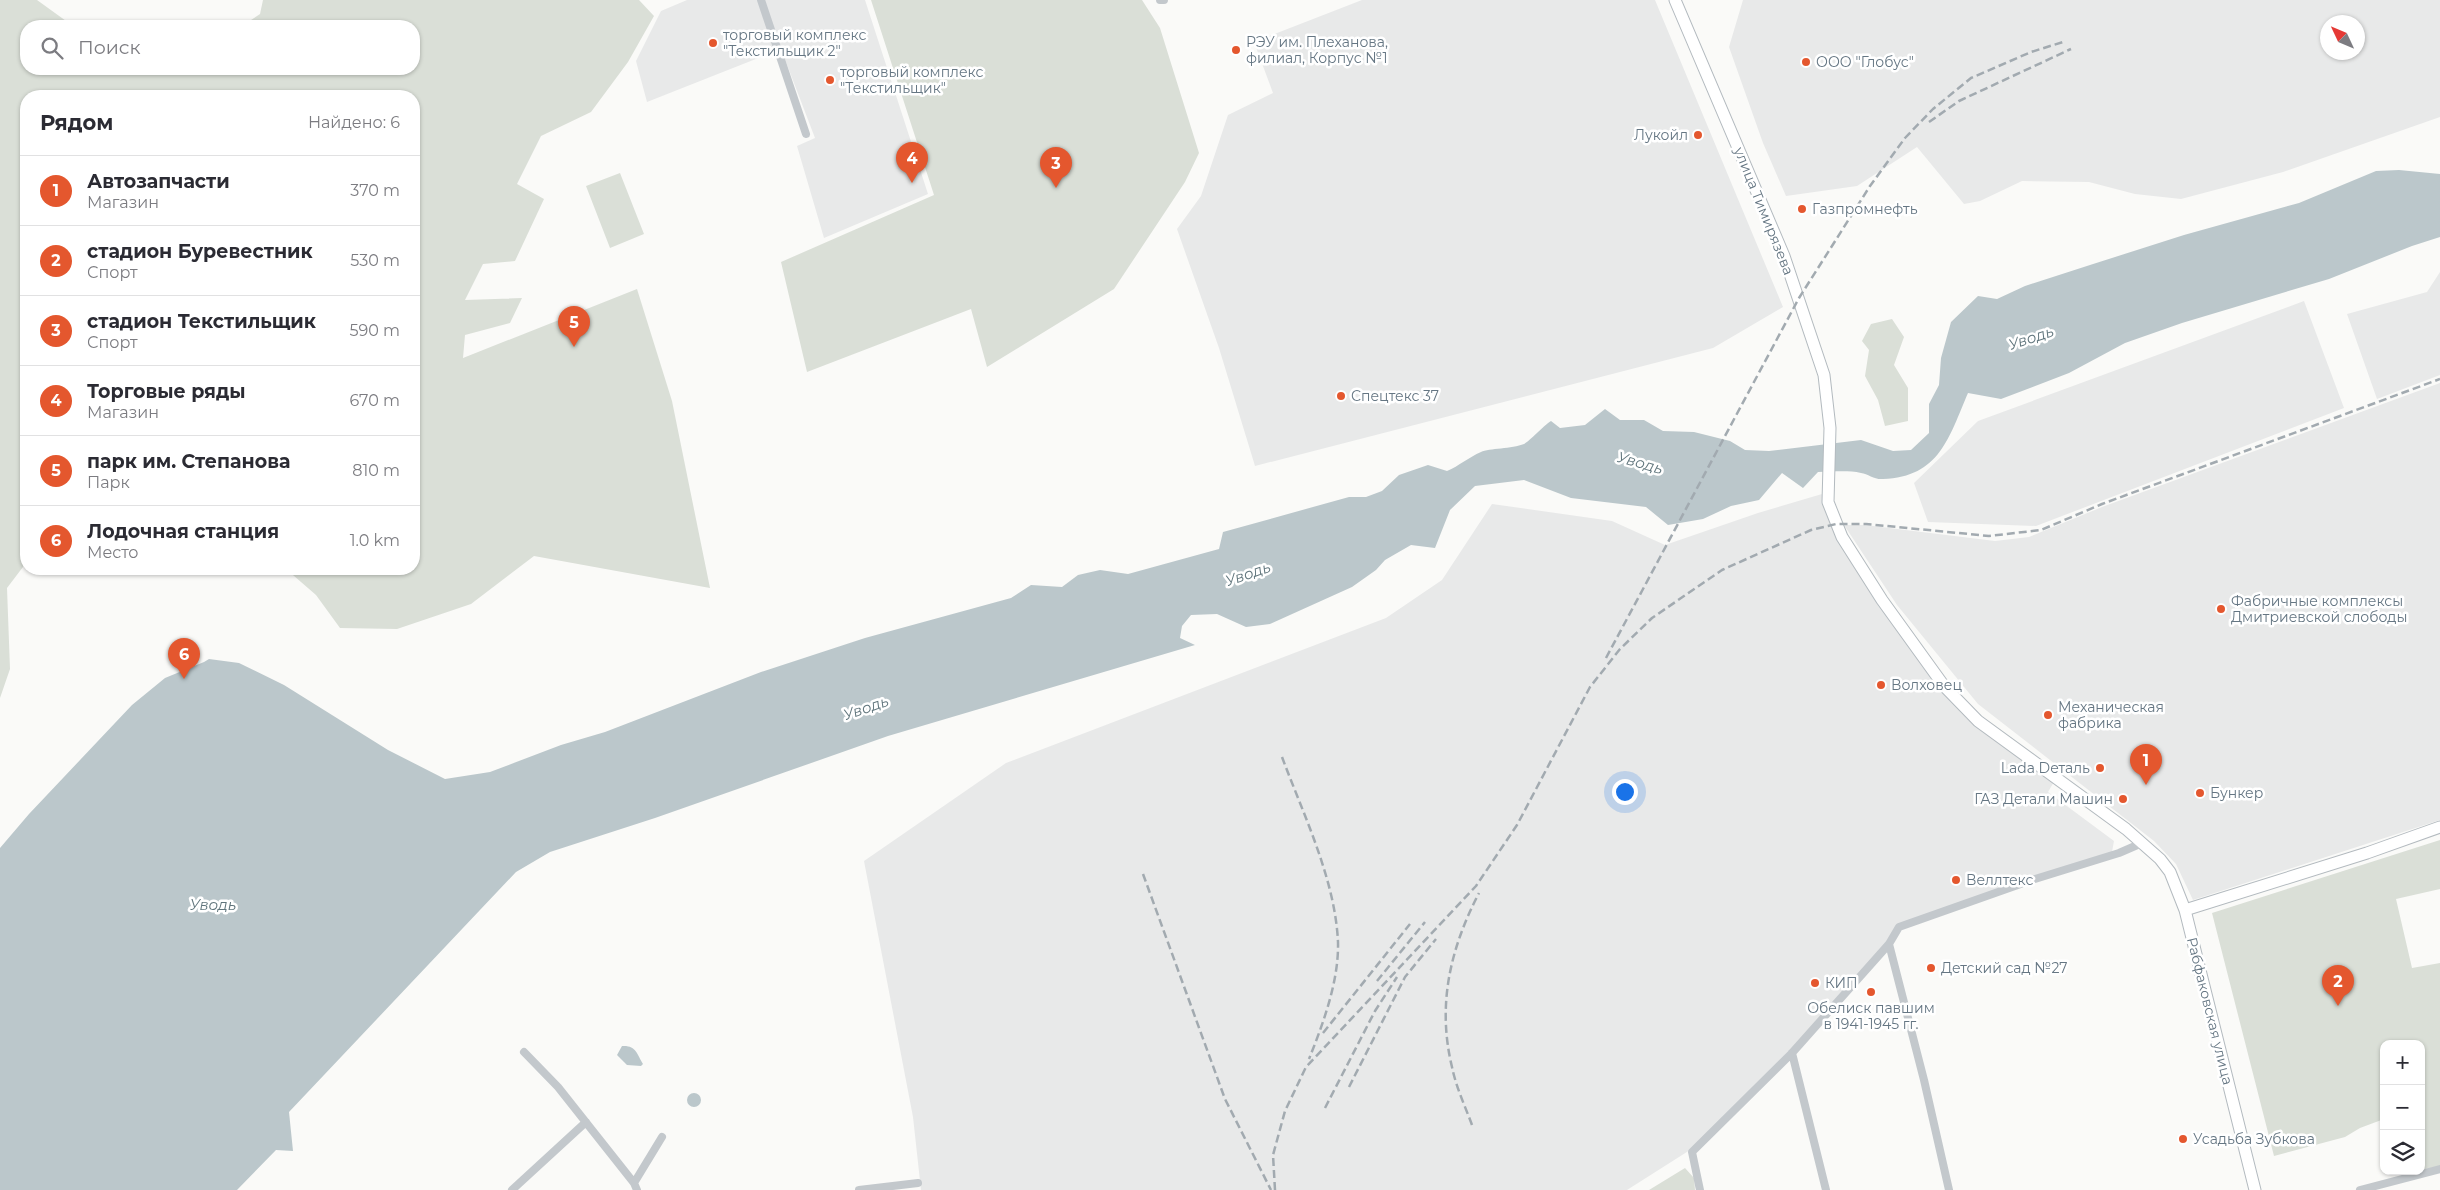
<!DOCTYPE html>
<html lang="ru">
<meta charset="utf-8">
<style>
:root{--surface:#fff;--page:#f7f7f7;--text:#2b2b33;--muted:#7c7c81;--line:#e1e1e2;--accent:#e4572e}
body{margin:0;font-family:Montserrat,sans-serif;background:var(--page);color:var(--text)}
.controls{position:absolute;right:15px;bottom:15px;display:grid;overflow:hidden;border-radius:10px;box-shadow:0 1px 4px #0004}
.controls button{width:45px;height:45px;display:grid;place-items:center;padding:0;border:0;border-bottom:1px solid var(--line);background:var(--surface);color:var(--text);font:25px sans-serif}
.compass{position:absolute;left:2320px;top:15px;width:45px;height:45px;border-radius:50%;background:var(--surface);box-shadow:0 1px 4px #0004;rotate:314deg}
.you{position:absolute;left:1624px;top:791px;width:18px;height:18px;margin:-12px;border:4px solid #fff;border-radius:50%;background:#1a73e8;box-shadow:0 0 0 8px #1a73e833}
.badge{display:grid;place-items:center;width:32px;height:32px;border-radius:50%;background:var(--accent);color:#fff;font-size:16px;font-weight:700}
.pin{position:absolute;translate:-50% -41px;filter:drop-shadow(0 1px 2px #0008)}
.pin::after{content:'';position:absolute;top:26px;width:18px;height:15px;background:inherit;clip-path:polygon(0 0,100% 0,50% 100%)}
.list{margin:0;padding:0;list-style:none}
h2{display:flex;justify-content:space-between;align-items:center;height:65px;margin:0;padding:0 20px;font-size:21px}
h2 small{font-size:16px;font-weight:400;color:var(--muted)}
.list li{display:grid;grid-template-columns:32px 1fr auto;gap:15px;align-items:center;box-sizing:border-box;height:70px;padding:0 20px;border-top:1px solid var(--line)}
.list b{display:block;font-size:19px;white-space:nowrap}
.list p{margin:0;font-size:16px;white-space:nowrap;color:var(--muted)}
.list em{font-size:16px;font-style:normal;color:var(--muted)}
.icon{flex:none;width:28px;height:28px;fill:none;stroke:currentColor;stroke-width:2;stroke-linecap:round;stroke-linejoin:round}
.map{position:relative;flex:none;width:2440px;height:1190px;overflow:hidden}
.search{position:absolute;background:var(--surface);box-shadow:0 1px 4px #0004;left:20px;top:20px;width:400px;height:55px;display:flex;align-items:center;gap:12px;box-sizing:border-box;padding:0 18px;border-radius:20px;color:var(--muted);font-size:19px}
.panel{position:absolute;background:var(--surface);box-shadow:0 1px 4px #0004;left:20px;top:90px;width:400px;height:485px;border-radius:20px}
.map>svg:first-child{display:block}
.built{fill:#e8e9e9;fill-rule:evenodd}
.green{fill:#dadfd7}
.water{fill:#bbc7cb}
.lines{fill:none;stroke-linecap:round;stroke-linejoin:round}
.secondary-casing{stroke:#b3babf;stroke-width:13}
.street{stroke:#c3c8cc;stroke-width:8}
.secondary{stroke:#fff;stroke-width:11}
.rail{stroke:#a2aab0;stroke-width:2.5;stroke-dasharray:8 4;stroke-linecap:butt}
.poi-dot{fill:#e4572e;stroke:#fff;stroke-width:2}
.labels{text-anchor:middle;stroke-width:5;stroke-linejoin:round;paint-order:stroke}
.poi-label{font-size:14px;fill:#657683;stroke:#fff;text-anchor:start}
.street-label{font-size:14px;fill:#657683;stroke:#fff}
.water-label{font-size:15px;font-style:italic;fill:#60757c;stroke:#fff}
</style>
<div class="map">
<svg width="2440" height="1190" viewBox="0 0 2440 1190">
<rect width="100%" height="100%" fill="#fafaf8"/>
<!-- built -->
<path class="built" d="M687,0H865L928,194L824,238L797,146L815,138L781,49L647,102L636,61L661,11Z
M1362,0H1655L1783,307L1713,348L1255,466L1219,348L1177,229L1201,196L1228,115L1273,93L1254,42Z
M1743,0H2440V117L2283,172L2181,199L2135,194L2089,182L2022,181L1980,201L1964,204L1917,147L1857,186L1786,196L1763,143L1729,47ZM2328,22H2358V52H2328Z
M2440,272V375L2377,399L2347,314L2427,292Z
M2304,301L2344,408L2036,526L1928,522L1914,483L1978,421Z
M2440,383V820L2193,900L2176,864L2154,841L1978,704L1897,605L1844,525H1865L1995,541L2029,537L2102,507Z
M1822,494L1827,515L1946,691L2055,780L2048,792L2114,841L2112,852L1898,926L1887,942L1791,1051L1690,1150L1627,1190H921L913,1117L864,861L1006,763L1386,618L1442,580L1492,504L1612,521L1665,545L1758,513Z"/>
<!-- green -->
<path class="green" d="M0,0H37L73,26H26V69H414V26H242L260,14L263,0H639L654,16L628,62L591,112L541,136L517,184L544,199L515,261L483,264L465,300L522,298L510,323L465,335L463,358L637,289L672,401L710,588L534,556L471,604L397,629L340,628L316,595L286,569H414V96H26V563L7,588L10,669L0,698Z
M871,0H1142L1160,28L1199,153L1185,182L1114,289L987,367L971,309L807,372L781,262L934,195Z
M620,173L644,234L610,248L586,186Z
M1892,319L1904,337L1894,365L1908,388V421L1885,426L1878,400L1865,376L1869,350L1862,341L1871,324Z
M2440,840V889L2396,899L2412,968L2440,963V1166L2421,1170V1044H2384V1119L2360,1128L2345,1137L2274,1156L2212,913Z
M1685,1168L1694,1178L1695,1190H1649Z"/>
<!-- water -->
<path class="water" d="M2399,170L2440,174V237L2412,246L2329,279L2182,323L2125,343L2069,373L2001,399L1968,393C1949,437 1940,477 1883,479C1875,480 1868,474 1861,473C1847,470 1832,472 1818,472L1803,488L1782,473L1759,500L1731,506L1703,519L1668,525L1646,507L1571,498L1524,480L1475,486L1450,510L1435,548L1411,545L1385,560L1376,570L1352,587L1270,624L1246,627L1217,614L1191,615L1182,626L1180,638L1195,645L888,736L655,818L550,852L516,872L289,1112L293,1151L276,1150L237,1190H0V848L29,814L132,705L165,678L204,662L209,659L239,663L284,685L388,750L445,779L490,772L561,745L605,732L761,672L865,638L1011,598L1031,585L1062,587L1078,575L1100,570L1128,574L1219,549L1223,532L1349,497H1366L1382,491L1399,475L1428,465L1447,471C1459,466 1469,457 1481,452C1489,448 1512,449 1524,444C1530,441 1543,426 1551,421L1560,428L1585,425L1605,409L1620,420H1644L1663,431L1694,432L1730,441L1745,450L1769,451L1861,440L1893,451L1911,450L1929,433V404L1939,385L1941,358L1951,322L1978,296L1997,299L2025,286L2090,265L2184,235L2299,203L2376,171Z
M622,1046C636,1045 637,1054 643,1064L641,1066L627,1065L617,1055Z
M687 1100a7 7 0 1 1 14 0a7 7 0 1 1-14 0Z"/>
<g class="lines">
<!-- secondary casing -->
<g class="secondary-casing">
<path id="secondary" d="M1675,0L1784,256L1824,375L1830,428L1828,502L1842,537L1882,600L1944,686L1978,721L2126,829L2160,859L2170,872L2185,910L2255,1190
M2185,910L2367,853L2440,827"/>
</g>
<!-- street -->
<path class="street" d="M761,0L806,134
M1160,0H1164
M1889,944L1924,1080L1949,1190
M524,1052L558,1087L634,1183L637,1190
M1792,1053L1826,1190
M634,1183L662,1137
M512,1190L586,1122
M859,1190L918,1183
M1700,1190L1692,1152L1792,1053L1889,944L1899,927L2035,879L2119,853L2142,843
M2360,1190L2440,1169"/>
<!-- secondary -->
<use href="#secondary" class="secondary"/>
<!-- rail -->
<path class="rail" d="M1929,122L1959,101L2071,49
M1606,658L1799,298L1870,186L1905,138L1933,109L1971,78L2031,52L2063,42
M1282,757C1304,816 1335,879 1338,942C1339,981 1323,1024 1309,1059
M1143,874L1225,1099L1271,1190
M1377,981L1425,922
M1323,1033L1410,924
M1349,1087L1405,977L1436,939
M1325,1108L1375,1011L1397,977
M1472,1125C1465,1106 1456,1087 1452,1067C1437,1005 1450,949 1479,893
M1275,1190L1273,1155L1285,1111L1306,1067L1476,886L1517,825L1590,687L1620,649L1652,618L1722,570L1811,530L1836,524H1866L1989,536L2041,530L2102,504L2440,379"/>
</g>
<!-- markers -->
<g class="poi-dot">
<circle cx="713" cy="43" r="5"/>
<circle cx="1236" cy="50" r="5"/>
<circle cx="1806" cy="62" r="5"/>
<circle cx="830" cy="80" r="5"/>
<circle cx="1698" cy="135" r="5"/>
<circle cx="1802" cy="209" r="5"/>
<circle cx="1341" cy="396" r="5"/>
<circle cx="2221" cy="609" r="5"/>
<circle cx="1881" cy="685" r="5"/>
<circle cx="2048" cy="715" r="5"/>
<circle cx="2100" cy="768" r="5"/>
<circle cx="2200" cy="793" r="5"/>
<circle cx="2123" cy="799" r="5"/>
<circle cx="1956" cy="880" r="5"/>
<circle cx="1931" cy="968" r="5"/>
<circle cx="1815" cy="983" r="5"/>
<circle cx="1871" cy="992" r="5"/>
<circle cx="2183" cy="1139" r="5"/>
</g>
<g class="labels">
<!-- poi labels -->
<g class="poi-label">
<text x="723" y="40">торговый комплекс<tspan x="723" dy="16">"Текстильщик 2"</tspan></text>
<text x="1246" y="47">РЭУ им. Плеханова,<tspan x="1246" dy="16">филиал, Корпус №1</tspan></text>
<text x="1816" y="67">ООО "Глобус"</text>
<text x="840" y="77">торговый комплекс<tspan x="840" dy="16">"Текстильщик"</tspan></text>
<text x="1688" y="140" text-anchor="end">Лукойл</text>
<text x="1812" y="214">Газпромнефть</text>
<text x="1351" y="401">Спецтекс 37</text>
<text x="2231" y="606">Фабричные комплексы<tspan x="2231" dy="16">Дмитриевской слободы</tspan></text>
<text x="1891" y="690">Волховец</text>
<text x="2058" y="712">Механическая<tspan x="2058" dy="16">фабрика</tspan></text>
<text x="2090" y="773" text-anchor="end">Lada Dеталь</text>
<text x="2210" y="798">Бункер</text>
<text x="2113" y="804" text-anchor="end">ГАЗ Детали Машин</text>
<text x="1966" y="885">Веллтекс</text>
<text x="1941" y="973">Детский сад №27</text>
<text x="1825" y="988">КИП</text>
<text x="1871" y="1013" text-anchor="middle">Обелиск павшим<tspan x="1871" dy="16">в 1941-1945 гг.</tspan></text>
<text x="2193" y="1144">Усадьба Зубкова</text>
</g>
<!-- street labels -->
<g class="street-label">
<text transform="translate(1764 211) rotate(68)" y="5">улица Тимирязева</text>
<text transform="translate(2210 1011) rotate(76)" y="5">Рабфаковская улица</text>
</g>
<!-- water labels -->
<g class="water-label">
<text transform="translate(2031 338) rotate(-18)" y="5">Уводь</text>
<text transform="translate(1640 463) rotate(16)" y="5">Уводь</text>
<text transform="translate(1248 574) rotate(-19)" y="5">Уводь</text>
<text transform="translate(866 708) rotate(-19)" y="5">Уводь</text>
<text x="213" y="910">Уводь</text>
</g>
</g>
</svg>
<div class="controls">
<button>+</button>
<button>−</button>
<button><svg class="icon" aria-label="layers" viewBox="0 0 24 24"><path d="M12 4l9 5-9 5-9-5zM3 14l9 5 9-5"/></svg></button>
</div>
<svg class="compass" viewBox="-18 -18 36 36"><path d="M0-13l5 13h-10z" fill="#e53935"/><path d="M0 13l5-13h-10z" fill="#7c7c81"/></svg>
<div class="you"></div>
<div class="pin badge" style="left:2146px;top:785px">1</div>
<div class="pin badge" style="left:2338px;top:1006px">2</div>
<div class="pin badge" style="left:1056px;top:188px">3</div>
<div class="pin badge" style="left:912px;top:183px">4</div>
<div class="pin badge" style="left:574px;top:347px">5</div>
<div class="pin badge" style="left:184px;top:679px">6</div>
<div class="search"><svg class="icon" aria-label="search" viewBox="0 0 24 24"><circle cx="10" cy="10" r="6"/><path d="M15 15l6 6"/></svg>Поиск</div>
<section class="panel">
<h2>Рядом<small>Найдено: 6</small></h2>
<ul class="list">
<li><span class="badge">1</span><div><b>Автозапчасти</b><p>Магазин</p></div><em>370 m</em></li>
<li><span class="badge">2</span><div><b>стадион Буревестник</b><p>Спорт</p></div><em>530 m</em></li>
<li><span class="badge">3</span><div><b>стадион Текстильщик</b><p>Спорт</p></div><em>590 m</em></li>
<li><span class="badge">4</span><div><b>Торговые ряды</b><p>Магазин</p></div><em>670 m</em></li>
<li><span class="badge">5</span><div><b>парк им. Степанова</b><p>Парк</p></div><em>810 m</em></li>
<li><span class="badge">6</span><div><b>Лодочная станция</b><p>Место</p></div><em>1.0 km</em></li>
</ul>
</section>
</div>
